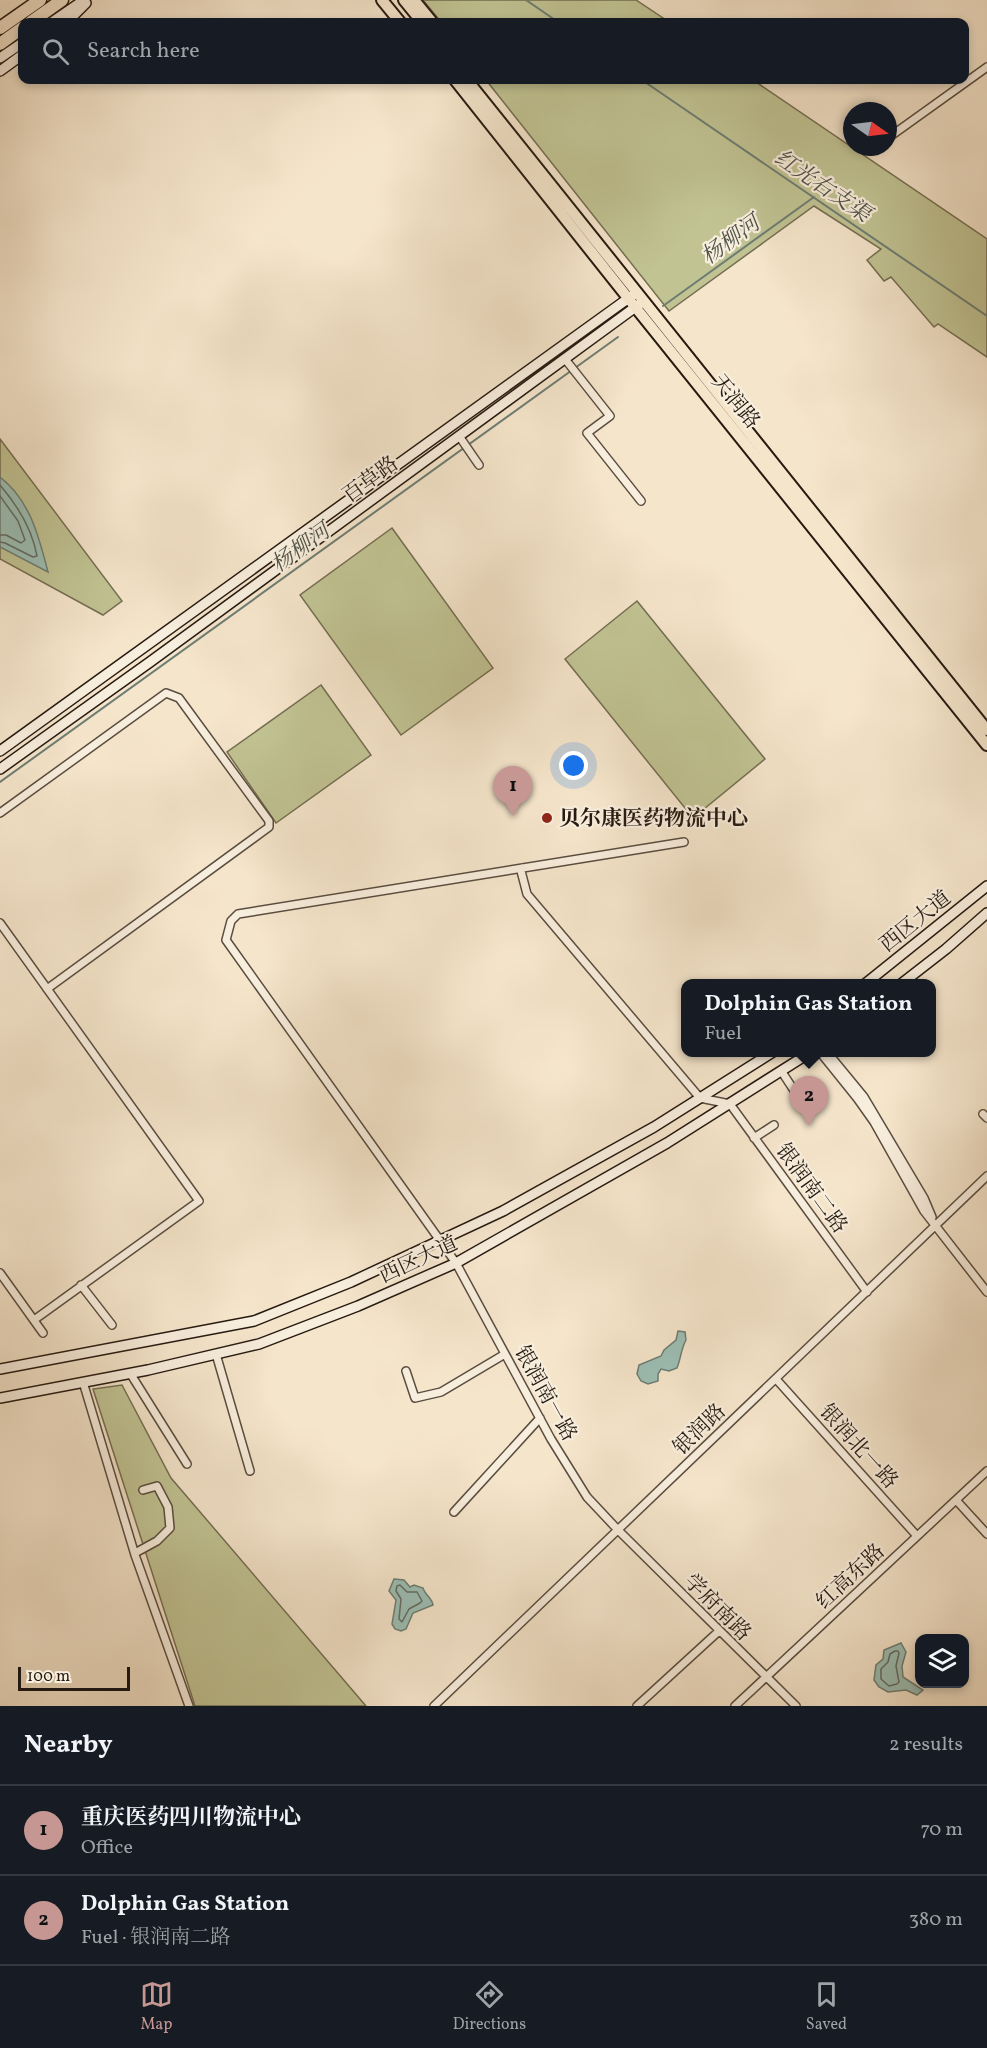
<!DOCTYPE html>
<meta charset="utf-8">
<style>
:root{--surface:#171b24;--page:#20242c;--text:#f1f3f6;--muted:#9ea1a6;--line:#363941;--accent:#c59692}
body{margin:0;font-family:Vollkorn,"Noto Serif SC",serif;background:var(--page);color:var(--text)}
.controls{position:absolute;right:18px;bottom:18px;display:grid;overflow:hidden;border-radius:12px;box-shadow:0 3px 9px #0003}
.controls button{width:54px;height:54px;display:grid;place-items:center;padding:0;border:0;border-bottom:2px solid var(--line);background:var(--surface);color:var(--text);font:30px sans-serif}
.compass{position:absolute;left:843px;top:102px;width:54px;height:54px;border-radius:50%;background:var(--surface);box-shadow:0 3px 9px #0003;rotate:104deg}
.scale{position:absolute;left:18px;bottom:15px;width:112px;box-sizing:border-box;padding-left:6px;border:3px solid #261a11;border-top:0;font-size:16px;line-height:21px;white-space:nowrap;color:#261a11;-webkit-text-stroke:4px #f8eedd;paint-order:stroke}
.you{position:absolute;left:574px;top:766px;width:21px;height:21px;margin:-15px;border:4px solid #fff;border-radius:50%;background:#1a73e8;box-shadow:0 0 0 9px #1a73e833}
.badge{display:grid;place-items:center;width:39px;height:39px;border-radius:50%;background:var(--accent);color:#111;font-size:20px;font-weight:700}
.pin{position:absolute;translate:-50% -50px;filter:drop-shadow(0 2px 3px #0008)}
.pin::after{content:'';position:absolute;top:32px;width:21px;height:18px;background:inherit;clip-path:polygon(0 0,100% 0,50% 100%)}
.popup{position:absolute;left:681px;top:979px;width:255px;height:78px;box-sizing:border-box;display:grid;place-content:center;border-radius:12px;background:var(--surface);filter:drop-shadow(0 2px 4px #0005);font-size:20px;white-space:nowrap;color:var(--muted)}
.popup b{font-size:22px;color:var(--text)}
.popup::after{content:'';position:absolute;left:50%;top:100%;margin-left:-12px;border:12px solid transparent;border-top-color:var(--surface)}
.list{margin:0;padding:0;list-style:none}
h2{display:flex;justify-content:space-between;align-items:center;height:78px;margin:0;padding:0 24px;font-size:26px}
h2 small{font-size:20px;font-weight:400;color:var(--muted)}
.list li{display:grid;grid-template-columns:39px 1fr auto;gap:18px;align-items:center;box-sizing:border-box;height:90px;padding:0 24px;border-top:2px solid var(--line)}
.list b{display:block;font-size:22px;white-space:nowrap}
.list p{margin:0;font-size:20px;white-space:nowrap;color:var(--muted)}
.list em{font-size:20px;font-style:normal;color:var(--muted)}
.icon{flex:none;width:33px;height:33px;fill:none;stroke:currentColor;stroke-width:2;stroke-linecap:round;stroke-linejoin:round}
.map{position:relative;flex:none;width:987px;height:1706px;overflow:hidden}
.search{position:absolute;background:var(--surface);box-shadow:0 3px 9px #0003;left:18px;right:18px;top:18px;height:66px;display:flex;align-items:center;gap:15px;box-sizing:border-box;padding:0 21px;border-radius:12px;color:var(--muted);font-size:22px}
.sheet{height:258px;background:var(--surface)}
nav{display:flex;justify-content:space-around;align-items:center;box-sizing:border-box;height:84px;border-top:2px solid var(--line);background:var(--surface);font-size:16px;color:var(--muted)}
nav a{display:grid;justify-items:center;gap:3px}
nav .on{color:var(--accent)}
.map>svg:first-child{display:block}
.green{fill:#c1c393;stroke:#746e52;stroke-width:1.5}
.water{fill:#9cbfb5;stroke:#6d7d73;stroke-width:1.5}
.lines{fill:none;stroke-linecap:round;stroke-linejoin:round}
.shore{stroke:#616c63;stroke-width:1.5}
.stream{stroke:#6d7d73;stroke-width:2}
.street-casing{stroke:#5a4d40;stroke-width:10}
.secondary-casing{stroke:#261a11;stroke-width:12}
.primary-casing{stroke:#261a11;stroke-width:14}
.highway-casing{stroke:#261a11;stroke-width:15}
.street{stroke:#f8eedd;stroke-width:7}
.secondary{stroke:#f8eedd;stroke-width:9}
.primary{stroke:#f5e5cb;stroke-width:10}
.highway{stroke:#f5e5cb;stroke-width:12}
.poi-dot{fill:#8f2418;stroke:#f8eedd;stroke-width:2}
.labels{text-anchor:middle;stroke-width:4.5;stroke-linejoin:round;paint-order:stroke}
.street-label{font-size:21px;fill:#261a11;stroke:#f8eedd}
.poi-label{font-size:21px;font-weight:bold;fill:#261a11;stroke:#f8eedd;text-anchor:start}
.water-label{font-size:22px;font-style:italic;fill:#4f544a;stroke:#f8eedd}
</style>
<div class="map">
<svg width="987" height="1706" viewBox="0 0 987 1706">
<rect width="100%" height="100%" fill="#f5e5cb"/>
<filter id="stains"><feTurbulence type="fractalNoise" baseFrequency=".00333" numOctaves="4"/><feColorMatrix values="0 0 0 0 .2 0 0 0 0 .09 0 0 0 0 .02 0 0 0 .5 -.17"/></filter>
<radialGradient id="worn" r=".72"><stop offset=".6" stop-color="#630" stop-opacity="0"/><stop offset="1" stop-color="#630" stop-opacity=".3"/></radialGradient>
<!-- green -->
<path class="green" d="M423,0H636L669,22H441Z
M486,80H753L987,239V357L938,324L934,327L891,277L884,281L867,260L881,249L814,206L669,311Z
M0,439L122,601L103,615L0,559Z
M392,528L493,668L401,735L300,595Z
M637,601L765,759L693,818L565,659Z
M321,685L371,755L276,823L227,752Z
M122,1385L171,1478L366,1706H195L93,1389Z"/>
<!-- water -->
<path class="water" d="M0,477C30,500 39,537 48,572L0,547Z
M678,1331L685,1332L686,1340C681,1349 681,1358 677,1368L669,1371L661,1369L658,1374V1381L648,1384L641,1381L637,1374L639,1365L661,1356L664,1350L676,1340Z
M394,1579L404,1580L410,1587L414,1585L423,1588C425,1595 432,1598 433,1605L413,1613L406,1629L401,1631L395,1629L392,1624L396,1600L389,1591Z
M901,1643L906,1652L902,1666L903,1677L923,1690L917,1695L906,1690L888,1692L879,1687L874,1680L876,1665L883,1659L884,1650Z"/>
<g class="lines">
<!-- shore -->
<path class="shore" d="M0,485C18,506 32,528 37,556L33,557L5,543L0,542
M0,496L18,521L25,540L21,543L6,535H0
M400,1585L407,1592H417L422,1601L420,1603L409,1609L402,1622L399,1619L401,1599L396,1591L397,1586Z
M895,1651H898L899,1653L896,1666L899,1682L897,1684L889,1686L881,1679V1669L888,1662L890,1654Z"/>
<!-- stream -->
<path class="stream" d="M526,0L558,22
M642,80L987,316
M663,306L814,197
M0,782L618,337"/>
<!-- street casing -->
<g class="street-casing">
<path id="street" d="M888,138L987,67
M873,149L876,147
M565,359L610,416L587,433L641,501
M459,436L479,465
M0,813L166,693L179,698L269,821V827L47,989
M684,842L238,914L231,921L226,940L456,1263L551,1439L587,1497L618,1530L796,1706
M522,868L521,871L527,894L700,1098L730,1104L867,1292
M0,923L199,1201L34,1320
M820,1052L857,1098L874,1122L924,1211L987,1292
M827,1052L864,1097L924,1198L932,1217
M782,1072L797,1095
M983,1114L987,1118
M754,1138L774,1125
M0,1273L43,1333
M81,1285L112,1325
M216,1354L250,1471
M406,1371L415,1398L441,1392L505,1354
M130,1373L187,1464
M776,1379L917,1536
M83,1382L135,1555L189,1706
M956,1500L987,1534
M454,1512L540,1418
M135,1553L157,1541L170,1528L168,1507L157,1486L143,1490
M434,1706L987,1176
M637,1706L719,1631
M735,1706L987,1471"/>
</g>
<!-- secondary casing -->
<g class="secondary-casing">
<path id="secondary" d="M52,22L84,0
M67,22L86,3
M0,58L22,43
M0,71L22,55
M0,751L633,295
M0,769L150,662L641,303
M865,984L987,886
M901,984L946,949L987,913
M0,1369L254,1321L351,1282L503,1211L654,1127L773,1052
M0,1398L148,1370L259,1344L358,1306L456,1263L667,1143L811,1052"/>
</g>
<!-- primary casing -->
<g class="primary-casing">
<path id="primary" d="M382,0L400,22
M404,0L422,22
M414,0L432,22
M455,80L628,298L987,745
M467,80L987,730"/>
</g>
<!-- highway casing -->
<g class="highway-casing">
<path id="highway" d="M31,22L62,0
M0,28L40,0
M0,44L22,28"/>
</g>
<!-- street -->
<use href="#street" class="street"/>
<!-- secondary -->
<use href="#secondary" class="secondary"/>
<!-- primary -->
<use href="#primary" class="primary"/>
<!-- highway -->
<use href="#highway" class="highway"/>
</g>
<!-- markers -->
<circle class="poi-dot" cx="547" cy="818" r="6"/>
<g class="labels">
<!-- street labels -->
<g class="street-label">
<text transform="translate(736 401) rotate(51)" y="7">天润路</text>
<text transform="translate(370 479) rotate(-36)" y="7">百草路</text>
<text transform="translate(915 921) rotate(-39)" y="7">西区大道</text>
<text transform="translate(812 1188) rotate(54)" y="7">银润南二路</text>
<text transform="translate(418 1259) rotate(-25)" y="7">西区大道</text>
<text transform="translate(546 1393) rotate(61)" y="7">银润南一路</text>
<text transform="translate(699 1429) rotate(-44)" y="7">银润路</text>
<text transform="translate(859 1446) rotate(48)" y="7">银润北一路</text>
<text transform="translate(850 1576) rotate(-43)" y="7">红高东路</text>
<text transform="translate(718 1607) rotate(45)" y="7">学府南路</text>
</g>
<!-- poi labels -->
<g class="poi-label">
<text x="559" y="825">贝尔康医药物流中心</text>
</g>
<!-- water labels -->
<g class="water-label">
<text transform="translate(823 185) rotate(34)" y="8">红光右支渠</text>
<text transform="translate(730 239) rotate(-36)" y="8">杨柳河</text>
<text transform="translate(300 547) rotate(-36)" y="8">杨柳河</text>
</g>
</g>
<rect width="100%" height="100%" filter="url(#stains)"/>
<rect width="100%" height="100%" fill="url(#worn)"/>
</svg>
<div class="controls">
<button><svg class="icon" aria-label="layers" viewBox="0 0 24 24"><path d="M12 4l9 5-9 5-9-5zM3 14l9 5 9-5"/></svg></button>
</div>
<svg class="compass" viewBox="-18 -18 36 36"><path d="M0-13l5 13h-10z" fill="#e53935"/><path d="M0 13l5-13h-10z" fill="#9ea1a6"/></svg>
<div class="scale">100 m</div>
<div class="you"></div>
<div class="pin badge" style="left:513px;top:816px">1</div>
<div class="pin badge" style="left:809px;top:1126px">2</div>
<div class="popup"><b>Dolphin Gas Station</b>Fuel</div>
<div class="search"><svg class="icon" aria-label="search" viewBox="0 0 24 24"><circle cx="10" cy="10" r="6"/><path d="M15 15l6 6"/></svg>Search here</div>
</div>
<section class="sheet">
<h2>Nearby<small>2 results</small></h2>
<ul class="list">
<li><span class="badge">1</span><div><b>重庆医药四川物流中心</b><p>Office</p></div><em>70 m</em></li>
<li><span class="badge">2</span><div><b>Dolphin Gas Station</b><p>Fuel · 银润南二路</p></div><em>380 m</em></li>
</ul>
</section>
<nav>
<a class="on"><svg class="icon" aria-label="map" viewBox="0 0 24 24"><path d="M3 6l6-2 6 2 6-2v14l-6 2-6-2-6 2zM9 4v14M15 6v14"/></svg>Map</a>
<a><svg class="icon" aria-label="directions" viewBox="0 0 24 24"><path d="M12 3l9 9-9 9-9-9zM9 14v-3h6M13 9l2 2-2 2"/></svg>Directions</a>
<a><svg class="icon" aria-label="saved" viewBox="0 0 24 24"><path d="M7 4h10v16l-5-4-5 4z"/></svg>Saved</a>
</nav>
